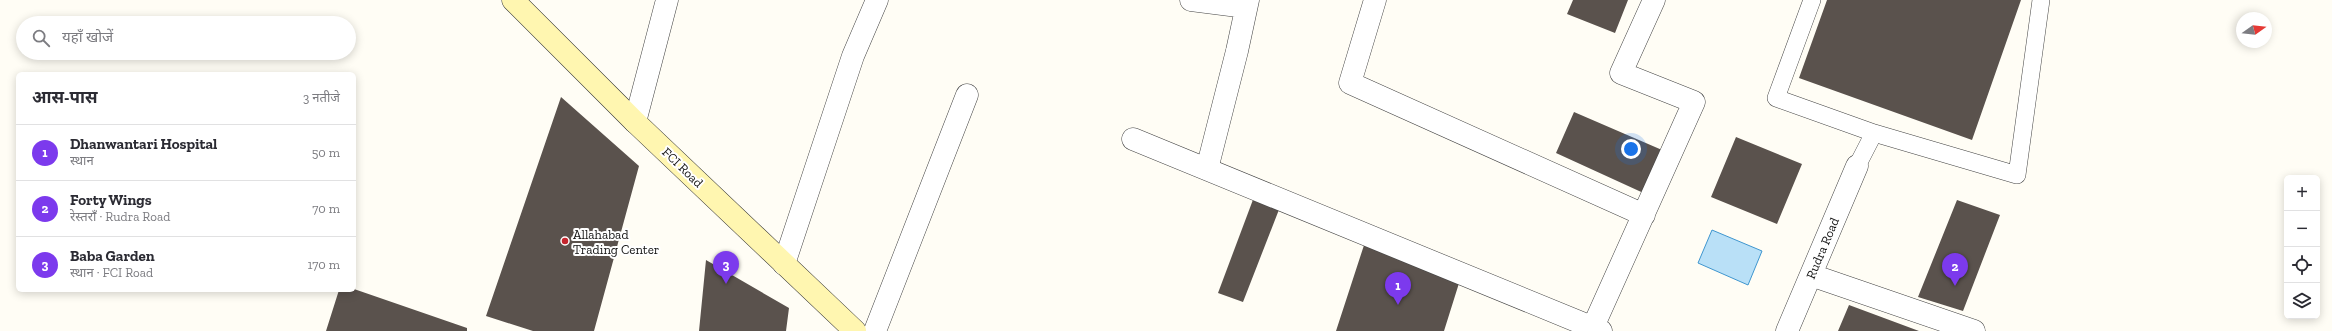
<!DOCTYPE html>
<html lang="hi">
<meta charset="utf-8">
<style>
:root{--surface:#fff;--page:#f7f7f7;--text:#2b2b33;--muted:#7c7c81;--line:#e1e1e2;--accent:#7c3aed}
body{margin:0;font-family:"Zilla Slab","Noto Sans Devanagari",serif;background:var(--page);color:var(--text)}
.controls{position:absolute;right:12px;bottom:12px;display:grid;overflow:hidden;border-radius:6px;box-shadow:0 2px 10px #0003}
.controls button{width:36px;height:36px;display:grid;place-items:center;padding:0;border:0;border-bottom:1px solid var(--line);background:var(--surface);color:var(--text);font:20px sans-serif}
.compass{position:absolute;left:2236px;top:12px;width:36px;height:36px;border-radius:50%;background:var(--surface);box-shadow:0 2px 10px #0003;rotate:75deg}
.you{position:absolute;left:1631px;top:149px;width:14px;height:14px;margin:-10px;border:3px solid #fff;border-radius:50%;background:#1a73e8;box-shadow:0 0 0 6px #1a73e833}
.badge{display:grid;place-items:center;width:26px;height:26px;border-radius:50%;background:var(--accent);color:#fff;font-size:13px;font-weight:700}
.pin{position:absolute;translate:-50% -33px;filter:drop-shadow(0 1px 2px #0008)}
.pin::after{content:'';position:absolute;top:21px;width:14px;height:12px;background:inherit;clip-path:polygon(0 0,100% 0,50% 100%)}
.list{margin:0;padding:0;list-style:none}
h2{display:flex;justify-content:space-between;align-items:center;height:52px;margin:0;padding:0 16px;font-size:17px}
h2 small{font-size:13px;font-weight:400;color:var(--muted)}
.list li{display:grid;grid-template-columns:26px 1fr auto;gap:12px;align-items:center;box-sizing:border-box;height:56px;padding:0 16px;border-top:1px solid var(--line)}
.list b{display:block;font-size:15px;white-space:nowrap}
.list p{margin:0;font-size:13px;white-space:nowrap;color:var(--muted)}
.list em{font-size:13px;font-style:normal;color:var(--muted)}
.icon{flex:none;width:22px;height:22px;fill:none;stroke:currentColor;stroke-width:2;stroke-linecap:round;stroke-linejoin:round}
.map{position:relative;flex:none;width:2332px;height:331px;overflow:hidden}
.search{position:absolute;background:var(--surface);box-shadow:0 2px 10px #0003;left:16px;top:16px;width:340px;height:44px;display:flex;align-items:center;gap:10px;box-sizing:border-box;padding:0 14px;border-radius:22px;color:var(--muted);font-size:15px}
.panel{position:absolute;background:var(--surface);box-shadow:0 2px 10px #0003;left:16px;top:72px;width:340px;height:220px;border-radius:6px}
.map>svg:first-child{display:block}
.water{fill:#b9e0f7;stroke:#3f96cf}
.building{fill:#5a524d}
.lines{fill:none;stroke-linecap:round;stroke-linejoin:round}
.lane-casing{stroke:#444;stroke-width:18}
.street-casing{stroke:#444;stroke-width:23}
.secondary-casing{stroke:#333;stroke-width:23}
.lane{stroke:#fff;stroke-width:17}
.street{stroke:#fff;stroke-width:22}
.secondary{stroke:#fff6b0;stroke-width:22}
.poi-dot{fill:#c4262e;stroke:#fff;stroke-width:1.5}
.labels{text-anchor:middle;stroke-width:4;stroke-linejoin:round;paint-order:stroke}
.street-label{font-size:13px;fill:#111;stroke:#fff}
.poi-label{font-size:13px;fill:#111;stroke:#fff;text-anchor:start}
</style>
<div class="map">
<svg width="2332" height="331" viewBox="0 0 2332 331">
<rect width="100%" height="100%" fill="#fffdf5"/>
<!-- water -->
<path class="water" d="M1712,230L1762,251L1748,285L1698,263Z"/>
<!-- building -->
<path class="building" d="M1573,0H1628L1615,33L1567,14Z
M1827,0H2021L1972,140L1799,78Z
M561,97L639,166L594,331H533L486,316Z
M1574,112L1669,153L1650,196L1556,153Z
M1736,137L1802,164L1777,224L1711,197Z
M1254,197L1280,207L1243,302L1218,293Z
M1957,200L2000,215L1963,311L1918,297Z
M1366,239L1460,280L1444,331H1336Z
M706,260L789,308L786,331H699Z
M354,289L467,328V331H326L339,290Z
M1849,305L1919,331H1838Z"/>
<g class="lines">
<!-- lane casing -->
<g class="lane-casing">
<path id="lane" d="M1812,0L1776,98L1874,133L2017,175L2041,0
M1857,166L1874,133"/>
</g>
<!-- street casing -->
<g class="street-casing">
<path id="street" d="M1191,0L1246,7
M1375,0L1350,83L1644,215
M635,122L667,0
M1133,139L1601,331
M1207,169L1237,51L1248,0
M784,264L853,56L877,0
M1811,275L1974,331
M1593,327L1694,102L1621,73L1654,0
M875,331L967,95
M1787,331L1857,166"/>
</g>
<!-- secondary casing -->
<g class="secondary-casing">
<path id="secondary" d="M513,0L635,122L855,331"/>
</g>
<!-- lane -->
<use href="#lane" class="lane"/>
<!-- street -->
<use href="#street" class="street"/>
<!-- secondary -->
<use href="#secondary" class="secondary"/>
</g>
<!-- markers -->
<circle class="poi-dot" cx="565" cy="241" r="4"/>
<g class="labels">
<!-- street labels -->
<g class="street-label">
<text transform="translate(683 167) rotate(44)" y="5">FCI Road</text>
<text transform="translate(1822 248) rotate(-67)" y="5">Rudra Road</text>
</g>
<!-- poi labels -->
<g class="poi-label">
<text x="573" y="239">Allahabad<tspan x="573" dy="15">Trading Center</tspan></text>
</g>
</g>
</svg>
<div class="controls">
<button>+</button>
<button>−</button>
<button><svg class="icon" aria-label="locate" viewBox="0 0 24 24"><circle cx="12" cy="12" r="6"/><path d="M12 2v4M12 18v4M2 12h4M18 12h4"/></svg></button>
<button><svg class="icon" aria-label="layers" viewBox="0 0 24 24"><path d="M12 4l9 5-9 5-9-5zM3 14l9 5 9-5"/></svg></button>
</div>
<svg class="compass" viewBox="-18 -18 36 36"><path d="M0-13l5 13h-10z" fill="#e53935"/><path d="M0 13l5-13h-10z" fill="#7c7c81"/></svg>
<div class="you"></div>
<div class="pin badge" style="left:1398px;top:305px">1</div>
<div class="pin badge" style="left:1955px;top:286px">2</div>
<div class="pin badge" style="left:726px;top:284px">3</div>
<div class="search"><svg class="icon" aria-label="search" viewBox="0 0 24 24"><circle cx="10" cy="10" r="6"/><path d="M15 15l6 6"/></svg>यहाँ खोजें</div>
<section class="panel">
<h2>आस-पास<small>3 नतीजे</small></h2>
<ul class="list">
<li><span class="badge">1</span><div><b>Dhanwantari Hospital</b><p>स्थान</p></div><em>50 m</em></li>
<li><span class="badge">2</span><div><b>Forty Wings</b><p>रेस्तराँ · Rudra Road</p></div><em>70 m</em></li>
<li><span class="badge">3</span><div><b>Baba Garden</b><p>स्थान · FCI Road</p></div><em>170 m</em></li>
</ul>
</section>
</div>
